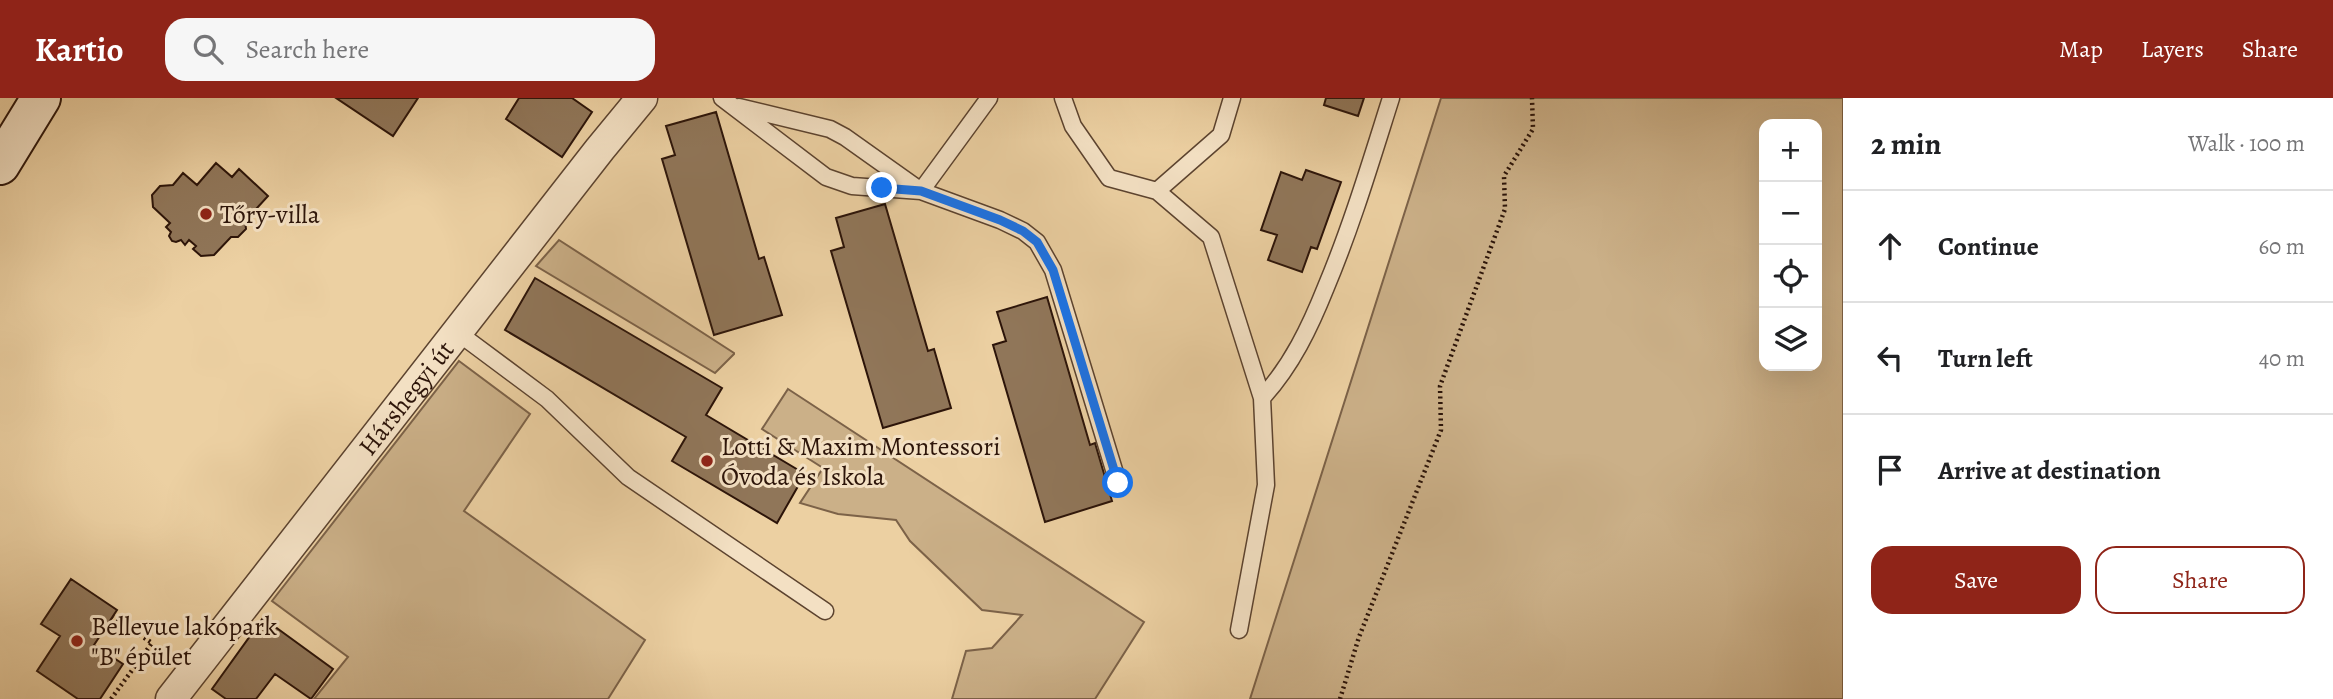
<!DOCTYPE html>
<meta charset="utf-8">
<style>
:root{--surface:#fff;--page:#f6f6f6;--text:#202124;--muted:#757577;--line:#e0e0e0;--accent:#8f2418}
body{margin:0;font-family:Alegreya,serif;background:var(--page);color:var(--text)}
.controls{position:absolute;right:21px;top:21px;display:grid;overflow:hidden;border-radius:14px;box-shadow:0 7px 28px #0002}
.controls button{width:63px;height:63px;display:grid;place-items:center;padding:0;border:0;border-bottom:2px solid var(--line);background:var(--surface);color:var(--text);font:35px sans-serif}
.stop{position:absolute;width:21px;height:21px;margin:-16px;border:5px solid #1a73e8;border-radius:50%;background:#fff}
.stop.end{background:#1a73e8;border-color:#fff;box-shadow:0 2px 7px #0008}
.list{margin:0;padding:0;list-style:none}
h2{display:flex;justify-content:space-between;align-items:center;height:91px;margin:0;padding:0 28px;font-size:30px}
h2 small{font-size:23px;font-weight:400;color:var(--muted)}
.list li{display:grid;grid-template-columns:46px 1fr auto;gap:21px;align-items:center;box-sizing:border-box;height:112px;padding:0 28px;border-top:2px solid var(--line)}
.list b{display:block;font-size:26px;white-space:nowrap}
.list em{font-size:23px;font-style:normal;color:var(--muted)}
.actions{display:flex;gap:14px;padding:21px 28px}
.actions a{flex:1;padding:16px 0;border:2px solid var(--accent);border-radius:21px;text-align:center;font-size:24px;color:var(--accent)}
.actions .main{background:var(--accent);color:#fff}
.icon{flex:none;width:38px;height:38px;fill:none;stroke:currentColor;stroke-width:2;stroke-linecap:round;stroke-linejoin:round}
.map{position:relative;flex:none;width:1843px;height:601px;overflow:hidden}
header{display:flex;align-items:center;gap:42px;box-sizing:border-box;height:98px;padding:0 35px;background:var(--accent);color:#fff}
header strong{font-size:33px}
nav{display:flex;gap:38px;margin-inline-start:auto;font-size:24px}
.search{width:490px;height:63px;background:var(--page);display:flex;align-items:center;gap:18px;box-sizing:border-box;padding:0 24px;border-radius:21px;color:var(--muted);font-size:26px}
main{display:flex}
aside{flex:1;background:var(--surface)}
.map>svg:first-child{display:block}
.green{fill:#cbb088;stroke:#7c6248;stroke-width:2;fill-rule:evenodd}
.building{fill:#907659;stroke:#2c1409;stroke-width:2}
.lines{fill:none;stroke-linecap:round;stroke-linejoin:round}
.service-casing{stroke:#5c432f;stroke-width:19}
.minor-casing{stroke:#5c432f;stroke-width:33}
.secondary-casing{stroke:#2c1409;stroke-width:42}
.path{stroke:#2c1409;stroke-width:4.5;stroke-dasharray:2 3.5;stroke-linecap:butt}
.service{stroke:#f3e0c3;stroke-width:16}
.minor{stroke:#f3e0c3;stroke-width:30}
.secondary{stroke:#f3e0c3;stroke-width:38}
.route{stroke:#1a73e8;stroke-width:9}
.poi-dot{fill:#8f2418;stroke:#f3e0c3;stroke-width:2.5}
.labels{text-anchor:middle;stroke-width:6;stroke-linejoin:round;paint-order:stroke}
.poi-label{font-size:26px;fill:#2c1409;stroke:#f3e0c3;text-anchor:start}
.street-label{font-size:26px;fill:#2c1409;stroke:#f3e0c3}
</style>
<header>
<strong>Kartio</strong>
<div class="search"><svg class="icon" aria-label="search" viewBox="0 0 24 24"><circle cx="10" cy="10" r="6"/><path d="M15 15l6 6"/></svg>Search here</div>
<nav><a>Map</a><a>Layers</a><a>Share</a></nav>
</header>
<main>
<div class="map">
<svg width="1843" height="601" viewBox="0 0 1843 601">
<rect width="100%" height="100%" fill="#ecd0a2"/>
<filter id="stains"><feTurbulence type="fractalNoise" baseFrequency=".00286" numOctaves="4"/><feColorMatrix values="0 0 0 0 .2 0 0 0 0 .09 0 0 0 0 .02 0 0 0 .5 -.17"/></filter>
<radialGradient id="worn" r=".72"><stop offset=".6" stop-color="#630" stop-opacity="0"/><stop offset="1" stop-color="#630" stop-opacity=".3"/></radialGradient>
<!-- green -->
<path class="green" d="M1441,0H1843V601H1250ZM1764,26H1817V268H1764Z
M559,142L734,255V256L715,275L536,168Z
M459,263L530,316L464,413L645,542L608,601H314L348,559L272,503Z
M788,291L1144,524L1095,601H952L966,553L992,550L1022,517L982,512L910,443L896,422L838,416L800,405L823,370L762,331Z"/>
<!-- building -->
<path class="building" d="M336,0H418L393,38Z
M519,0H572L592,14L562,59L506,21Z
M1326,0H1364L1358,18L1324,7Z
M716,14L759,161L764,159L782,217L714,237L662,61L675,57L666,28Z
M216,65L232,79L239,71L268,98L245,123L246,131L238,139H231L214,157L201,158L193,151L196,148L189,142L185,147L181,142L176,144L172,143L169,138L171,134L166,129L170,125L153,109L152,97L160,88L173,87L183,75L197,87Z
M1306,72L1341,84L1317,151L1311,149L1302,174L1268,162L1277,137L1261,132L1281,74L1302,82Z
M885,106L928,253L934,251L951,310L883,330L831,153L844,149L836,120Z
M535,180L722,290L706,317L805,376L777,425L672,363L686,339L505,232Z
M1047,199L1090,347L1095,345L1112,403L1045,424L993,247L1006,243L997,214Z
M71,481L117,512L94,547L123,566L100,601H78L37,573L60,538L41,526Z
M263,520L333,571L311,601L275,576L256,601H226L212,591Z"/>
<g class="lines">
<!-- service casing -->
<g class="service-casing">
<path id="service" d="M722,0L826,79L852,88L921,93L1000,122L1023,133L1037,144L1053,172L1118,385
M1063,0L1073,28L1109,80L1157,93L1221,37L1232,0
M739,9L830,31L845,39L921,93L989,0
M1157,93L1211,139L1262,300L1266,387L1239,532
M457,234L547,301L628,379L825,513
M1262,300C1292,267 1310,229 1326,189C1352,127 1371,63 1391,0"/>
</g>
<!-- minor casing -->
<g class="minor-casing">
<g id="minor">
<path id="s1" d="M171,601L600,51L642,0"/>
</g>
</g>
<!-- secondary casing -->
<g class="secondary-casing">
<path id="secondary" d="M0,67L41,0"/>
</g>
<!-- path -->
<path class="path" d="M111,601L152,545L113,519
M1340,601L1359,539L1441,332L1440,288L1505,111L1504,78L1533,31L1532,0"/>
<!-- service -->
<use href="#service" class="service"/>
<!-- minor -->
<use href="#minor" class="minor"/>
<!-- secondary -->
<use href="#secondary" class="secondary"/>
</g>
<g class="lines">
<!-- route -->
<path class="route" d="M882,90L921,93L1000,122L1023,133L1037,144L1053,172L1118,385"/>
</g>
<!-- markers -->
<g class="poi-dot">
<circle cx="206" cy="116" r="7"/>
<circle cx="707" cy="363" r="7"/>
<circle cx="77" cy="543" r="7"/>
</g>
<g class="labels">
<!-- poi labels -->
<g class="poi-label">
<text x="220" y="125">Tőry-villa</text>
<text x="721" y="357">Lotti &amp; Maxim Montessori<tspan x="721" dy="30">Óvoda és Iskola</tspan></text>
<text x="91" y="537">Bellevue lakópark<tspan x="91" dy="30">"B" épület</tspan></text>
</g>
<!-- street labels -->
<g class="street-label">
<text dy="9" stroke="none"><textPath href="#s1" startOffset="382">Hárshegyi út</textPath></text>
</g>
</g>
<rect width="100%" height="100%" filter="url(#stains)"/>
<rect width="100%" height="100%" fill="url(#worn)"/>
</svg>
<div class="controls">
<button>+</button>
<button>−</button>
<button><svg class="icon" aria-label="locate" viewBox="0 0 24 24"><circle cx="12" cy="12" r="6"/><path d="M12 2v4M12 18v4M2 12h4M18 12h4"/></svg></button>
<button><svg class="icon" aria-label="layers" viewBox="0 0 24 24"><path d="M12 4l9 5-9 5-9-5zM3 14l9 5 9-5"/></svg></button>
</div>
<div class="stop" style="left:1118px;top:385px"></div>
<div class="stop end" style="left:882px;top:90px"></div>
</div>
<aside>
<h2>2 min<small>Walk · 100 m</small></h2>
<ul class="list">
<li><svg class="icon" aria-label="ahead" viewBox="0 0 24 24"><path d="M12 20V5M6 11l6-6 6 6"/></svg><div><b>Continue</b></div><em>60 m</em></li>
<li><svg class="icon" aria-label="left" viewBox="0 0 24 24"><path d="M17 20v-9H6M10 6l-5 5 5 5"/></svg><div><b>Turn left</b></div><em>40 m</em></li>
<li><svg class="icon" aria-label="arrive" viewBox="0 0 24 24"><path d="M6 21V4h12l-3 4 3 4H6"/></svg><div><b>Arrive at destination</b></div></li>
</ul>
<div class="actions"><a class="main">Save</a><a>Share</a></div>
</aside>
</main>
